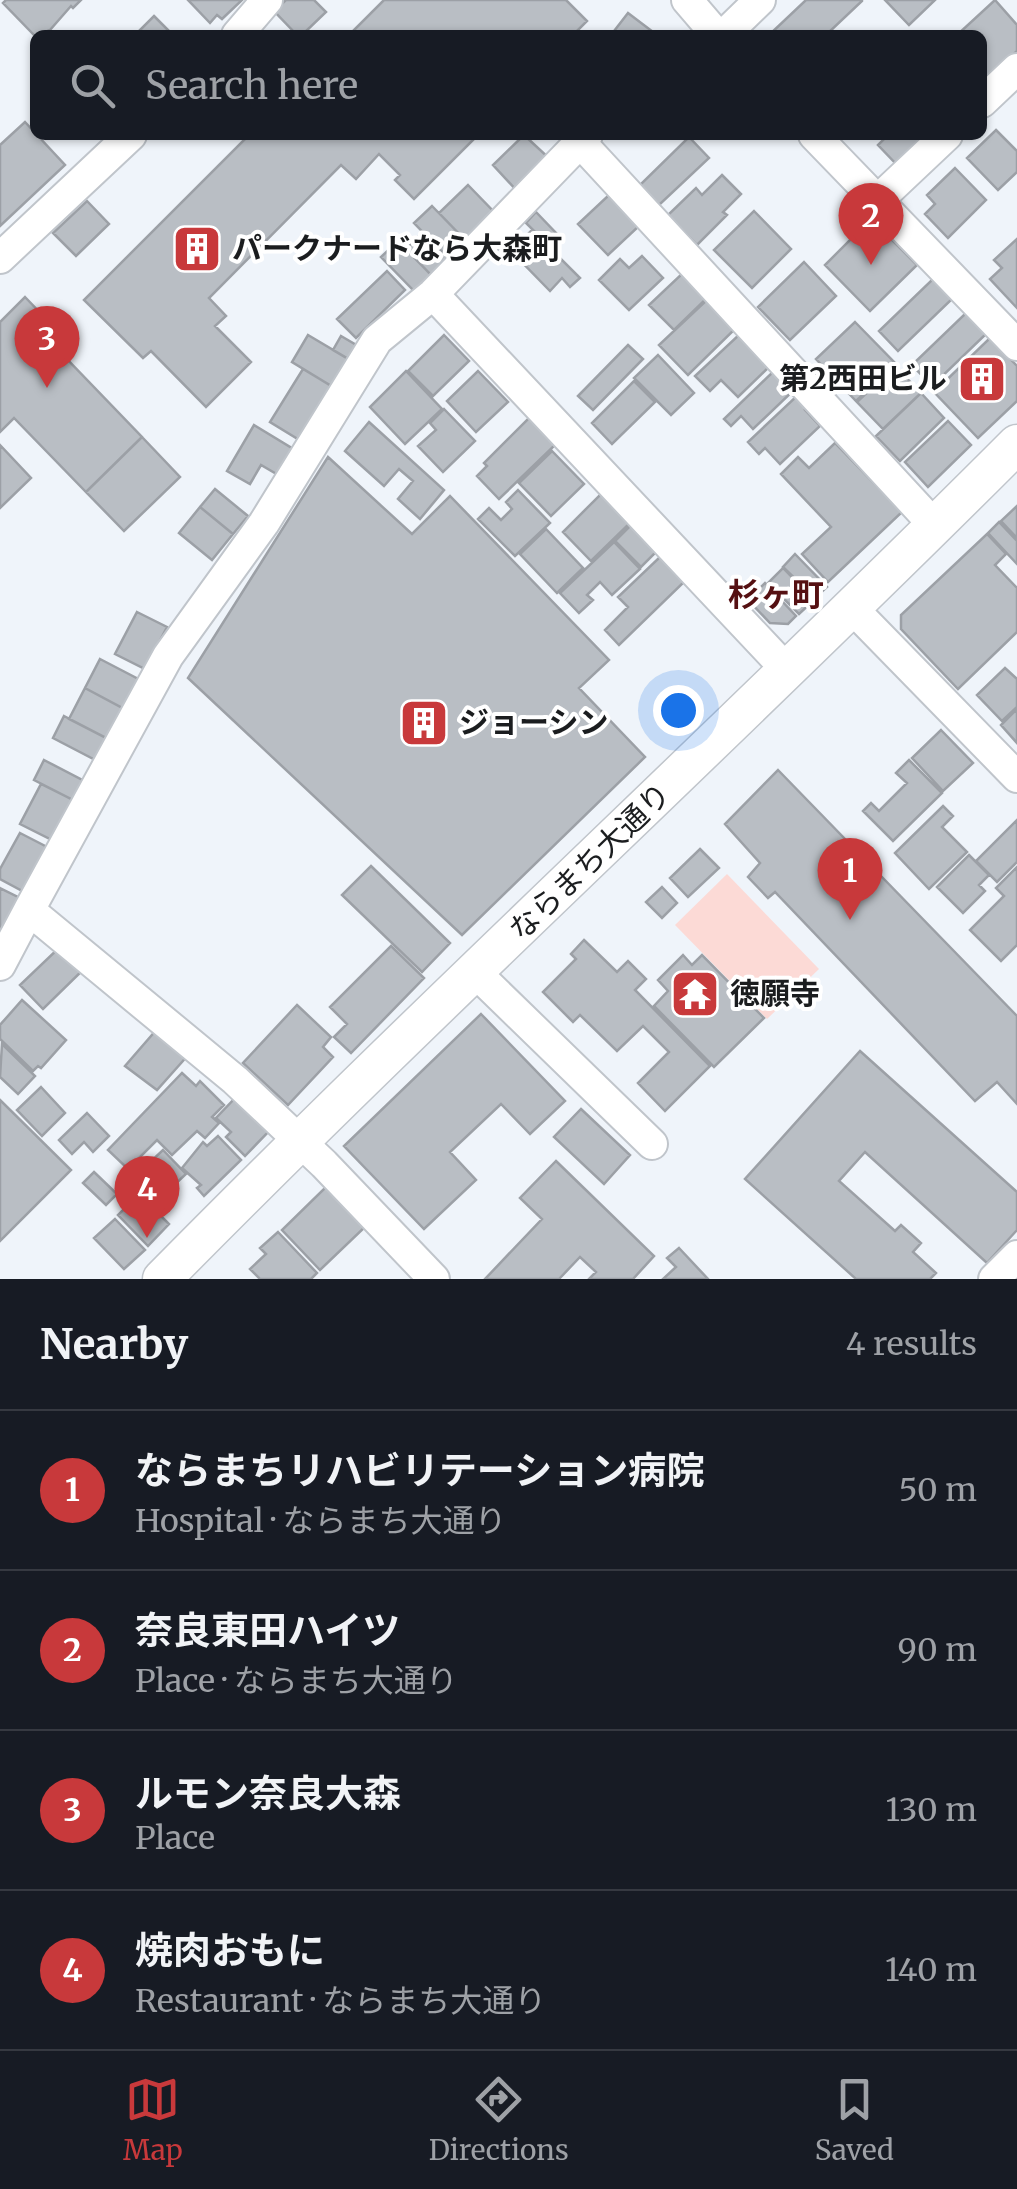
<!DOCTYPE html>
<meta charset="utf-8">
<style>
:root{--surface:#171b24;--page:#242831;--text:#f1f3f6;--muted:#9ea1a6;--line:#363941;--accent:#c8393b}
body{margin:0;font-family:Merriweather,"Noto Sans JP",serif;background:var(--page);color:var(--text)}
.you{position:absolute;left:678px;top:710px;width:35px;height:35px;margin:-25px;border:8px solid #fff;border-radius:50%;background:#1a73e8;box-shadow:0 0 0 15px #1a73e833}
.badge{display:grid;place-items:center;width:65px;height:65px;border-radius:50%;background:var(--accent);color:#fff;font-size:32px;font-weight:700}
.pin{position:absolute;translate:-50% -82px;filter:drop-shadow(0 2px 5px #0008)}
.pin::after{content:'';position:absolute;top:52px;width:35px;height:30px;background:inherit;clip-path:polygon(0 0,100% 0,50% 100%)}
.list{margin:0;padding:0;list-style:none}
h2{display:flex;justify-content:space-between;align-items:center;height:130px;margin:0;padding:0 40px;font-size:42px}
h2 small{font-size:32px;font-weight:400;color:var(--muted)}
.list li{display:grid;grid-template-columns:65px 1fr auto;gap:30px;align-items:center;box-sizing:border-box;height:160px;padding:0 40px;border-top:2px solid var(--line)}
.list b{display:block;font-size:38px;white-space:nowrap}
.list p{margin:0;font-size:32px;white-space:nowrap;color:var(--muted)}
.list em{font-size:32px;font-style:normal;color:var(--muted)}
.icon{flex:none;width:55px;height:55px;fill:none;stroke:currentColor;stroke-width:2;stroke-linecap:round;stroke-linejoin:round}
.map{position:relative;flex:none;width:1017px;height:1279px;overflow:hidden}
.search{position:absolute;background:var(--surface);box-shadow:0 2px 8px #0004;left:30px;right:30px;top:30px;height:110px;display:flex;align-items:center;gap:25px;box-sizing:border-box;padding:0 35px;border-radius:15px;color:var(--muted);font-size:38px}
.sheet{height:770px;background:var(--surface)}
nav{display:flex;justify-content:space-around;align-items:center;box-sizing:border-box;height:140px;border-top:2px solid var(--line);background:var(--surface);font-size:28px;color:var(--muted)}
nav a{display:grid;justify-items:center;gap:5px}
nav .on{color:var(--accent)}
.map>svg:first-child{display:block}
.green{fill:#fcdad6}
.building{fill:#b9bec4;stroke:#9ca0a6;stroke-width:2.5}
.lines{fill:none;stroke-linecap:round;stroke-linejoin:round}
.minor-casing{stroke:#c0c5cb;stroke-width:34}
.tertiary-casing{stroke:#c0c5cb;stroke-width:41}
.minor{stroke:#fff;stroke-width:30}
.tertiary{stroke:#fff;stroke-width:38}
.labels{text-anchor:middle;stroke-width:8;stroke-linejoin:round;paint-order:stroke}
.poi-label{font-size:30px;font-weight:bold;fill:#1b1d1f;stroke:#fff;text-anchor:start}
.street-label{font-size:30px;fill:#1b1d1f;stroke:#fff}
.neighbourhood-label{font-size:32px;font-weight:bold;fill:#551012;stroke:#fff}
</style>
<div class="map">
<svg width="1017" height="1279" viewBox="0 0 1017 1279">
<rect width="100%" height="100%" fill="#eff4fa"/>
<!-- green -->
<path class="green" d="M727,874L819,969L767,1019L675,925Z"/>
<!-- building -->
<path class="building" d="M6,0H81L73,8L71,6L50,30L35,36L3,3Z
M188,0H242L222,19L217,15L210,23Z
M286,0H314L326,12L302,35H297L274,11Z
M384,0H566L587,21L573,35H349Z
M806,0H862V1L826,35H769Z
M885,0H935L909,25Z
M995,0L1017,25V51L982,83V35H957Z
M628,13L657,35H611Z
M154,16L173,35H135Z
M25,122L65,165L0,226V145Z
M996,130L1017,151V172L998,190L967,158Z
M249,135H478L414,199L395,180L400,175L379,154L356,179L341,165L209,298L226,316L215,326L251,362L206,407L151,351L143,358L84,300Z
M524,135L551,160L518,192L493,165Z
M888,135H932L899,167L878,145Z
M689,137L709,158L659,205L640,185Z
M955,168L986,200L948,238L925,214L935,204L927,195Z
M722,175L741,194L723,212L727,215L697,245L668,215L696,188L702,195Z
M468,185L497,215L468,243L439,213Z
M609,195L639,226L608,255L578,224Z
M87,201L109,224L76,256L53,233Z
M432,206L468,243L450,260L414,223Z
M754,211L791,249L752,288L714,250Z
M536,212L557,234L547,244L526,223Z
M871,219L917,265L870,311L825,265Z
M532,230L580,278L570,287L562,278L550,291L511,251Z
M423,232L450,260L433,277L406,249Z
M1017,239V308L990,279L1002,268L994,260Z
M398,241L433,277L416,293L381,257Z
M642,256L663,278L629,310L599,280L620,259L629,268Z
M804,262L836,296L790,340L758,307Z
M387,271L405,290L356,338L337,319Z
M685,271L708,297L674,330L649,305Z
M933,279L952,299L898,351L879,331Z
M25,297L75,349L66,358L142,437L86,492L14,418L0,432V322Z
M710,297L738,326L688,375L659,345Z
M966,313L986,334L932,386L912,365Z
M855,322L896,364L856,401L816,359Z
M741,333L771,365L738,397L721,380L710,391L695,376Z
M308,335L350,360L333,387L292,362Z
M444,335L469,361L433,396L408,371Z
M341,336L358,346L350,360L333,350Z
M990,338L1017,366V401L978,438L934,392Z
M628,345L643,359L593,410L578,396Z
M658,355L694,393L671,415L634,378Z
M895,366L921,393L883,429L857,402Z
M303,369L333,387L301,441L270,422Z
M776,369L795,389L753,429L741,416L731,426L724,419Z
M406,371L442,409L405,444L370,407Z
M478,371L508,402L476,432L447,401Z
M634,381L655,402L612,444L592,423Z
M921,393L944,418L900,461L876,436Z
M799,394L810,406L805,410L820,426L780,464L765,448L759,454L748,442Z
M444,409L475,441L443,472L418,446L436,430L430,423Z
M529,418L555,445L499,499L477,476L487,466L484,463Z
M948,421L971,445L928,487L905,462Z
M369,422L444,490L420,519L398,499L413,481L399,469L384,486L345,451Z
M254,425L295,450L280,476L261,465L250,484L227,471Z
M142,437L180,477L124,531L86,492Z
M835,443L902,512L828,582L802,554L831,527L781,474L798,457L809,468Z
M0,445L31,478L0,508Z
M552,451L584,484L551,516L519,483Z
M328,457L412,534L450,496L609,660L579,688L645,757L462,935L188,678Z
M215,489L248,516L233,534L200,507Z
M518,490L550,523L515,556L478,519L489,508L501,520L512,509L506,502Z
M602,493L630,523L591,561L563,532Z
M1017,506V538L1001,521Z
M200,507L233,534L212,560L179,533Z
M999,522L1017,541V564L988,533Z
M632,524L657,551L641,567L615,541Z
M546,529L583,568L557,593L520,554Z
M987,534L1006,554L995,565L1017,588V632L958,689L901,629V615Z
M614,542L640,569L612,595L600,582L587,595L593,600L579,613L560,593Z
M795,554L827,587L815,598L783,567Z
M661,556L685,581L619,645L605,630L628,607L618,597Z
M783,568L814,600L799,614L768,583Z
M765,583L796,616L788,624L770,623L748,600Z
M137,612L167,627L145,669L115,654Z
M100,659L146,683L130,712L85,688Z
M1005,668L1017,679V707L1002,721L977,695Z
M85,688L130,712L114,742L69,719Z
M1017,709V743L1001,725Z
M64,716L114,742L103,764L53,738Z
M941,730L973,763L943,791L912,758Z
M44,760L92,785L81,804L34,780Z
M909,760L942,793L893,841L863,811L871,803L879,811L907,783L896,773Z
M778,770L1017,1016V1104L997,1082L975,1101L775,892L768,898L748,877L760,863L725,824Z
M41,784L81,804L60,844L20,824Z
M943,806L953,816L942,827L967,852L929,889L895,853Z
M1017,820V862L997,882L976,861Z
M20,833L51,849L28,894L0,879V869Z
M700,849L719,868L688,897L670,878Z
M969,855L989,875L979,885L985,891L963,913L937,887Z
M371,866L450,943L422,972L342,895Z
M1017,867V945L1001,961L970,930L1004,896L996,888Z
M662,887L677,903L662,918L646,902Z
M0,888L24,900L6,932L0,929Z
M584,940L617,972L628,961L646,979L635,990L710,1066L665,1111L638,1083L669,1052L643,1026L617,1051L580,1015L573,1022L543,992L576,959L571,954Z
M63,944L86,967L43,1009L20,985Z
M391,946L424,978L351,1053L334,1037L347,1024L330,1007Z
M683,955L692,965L702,955L764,1018L714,1067L654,1006L668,991L658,980Z
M22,1000L66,1040L41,1068L38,1066L33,1071L0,1039V1025Z
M297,1005L331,1037L323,1047L333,1057L288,1105L243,1063Z
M481,1014L565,1101L530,1134L501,1104L450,1152L476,1180L424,1229L344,1146Z
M158,1028L190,1053L157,1090L125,1066Z
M2,1044L35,1076L18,1094L0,1077Z
M860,1051L1017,1192V1230L987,1263L865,1152L839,1181L895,1231L901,1225L921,1243L913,1252L936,1273L930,1279H856L745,1179Z
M182,1073L196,1086L200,1081L224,1105L212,1117L219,1123L205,1138L197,1131L172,1155L157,1140L128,1169L108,1150Z
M41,1087L65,1113L42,1136L17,1110Z
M238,1095L272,1128L245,1156L226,1137L231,1132L216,1118Z
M0,1100L71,1170L0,1241Z
M581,1109L630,1155L604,1184L554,1137Z
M87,1113L109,1136L93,1152L84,1142L72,1154L59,1140Z
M218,1136L241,1160L204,1196L197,1188L201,1185L182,1168L203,1142L207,1146Z
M163,1150L186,1174L171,1188L148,1164Z
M556,1161L654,1256L633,1279H589L596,1272L580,1257L559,1279H485L542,1219L520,1198Z
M149,1166L171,1189L157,1203L134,1179Z
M94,1172L117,1194L106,1205L83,1183Z
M327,1186L366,1226L320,1270L282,1230Z
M139,1194L169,1224L148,1246L118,1215Z
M115,1219L145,1250L124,1269L94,1238Z
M278,1232L317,1273L311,1279H260L250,1269L266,1254L260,1248Z
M679,1248L708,1279H663L676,1267L667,1258Z"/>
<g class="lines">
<!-- minor casing -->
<g class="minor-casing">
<path id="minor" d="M687,0L717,35
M237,35L267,0
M724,35L760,0
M982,102L1017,69
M814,135L1017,345
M580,142L935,526
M877,201L947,135
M0,258L131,135
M433,294L787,670
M851,607L1017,777
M0,965L29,910
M475,972L652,1144
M434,1279L324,1164L235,1080L29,910L168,656L264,523L377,340L433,294L587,135
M994,1279L1017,1256"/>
</g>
<!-- tertiary casing -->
<g class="tertiary-casing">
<path id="tertiary" d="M162,1279C442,995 736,726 1017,444"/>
</g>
<!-- minor -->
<use href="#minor" class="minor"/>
<!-- tertiary -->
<use href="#tertiary" class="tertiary"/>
</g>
<!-- icons -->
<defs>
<g id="building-square" transform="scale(2.5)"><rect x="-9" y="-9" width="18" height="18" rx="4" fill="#c8393b" stroke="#fff"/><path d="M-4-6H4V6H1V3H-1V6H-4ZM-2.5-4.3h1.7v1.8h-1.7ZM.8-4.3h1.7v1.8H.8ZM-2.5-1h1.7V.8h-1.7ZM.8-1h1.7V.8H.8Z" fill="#fff"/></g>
<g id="temple-square" transform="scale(2.5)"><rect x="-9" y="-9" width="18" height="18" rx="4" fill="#c8393b" stroke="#fff"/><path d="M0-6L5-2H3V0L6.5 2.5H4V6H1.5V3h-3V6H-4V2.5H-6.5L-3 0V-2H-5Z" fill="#fff"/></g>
</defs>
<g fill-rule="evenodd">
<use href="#building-square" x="197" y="249"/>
<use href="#building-square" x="982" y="379"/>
<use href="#building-square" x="424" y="723"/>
<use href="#temple-square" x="695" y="994"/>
</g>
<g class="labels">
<!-- poi labels -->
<g class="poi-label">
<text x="232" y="259">パークナードなら大森町</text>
<text x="947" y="389" text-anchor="end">第2西田ビル</text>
<text x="459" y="733">ジョーシン</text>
<text x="730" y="1004">徳願寺</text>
</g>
<!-- street labels -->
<g class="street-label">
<text transform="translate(590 862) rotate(-44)" y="10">ならまち大通り</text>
</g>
<!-- neighbourhood labels -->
<g class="neighbourhood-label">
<text x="776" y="606">杉ヶ町</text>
</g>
</g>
</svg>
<div class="you"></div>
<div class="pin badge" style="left:850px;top:920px">1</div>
<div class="pin badge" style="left:871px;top:265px">2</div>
<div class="pin badge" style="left:47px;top:388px">3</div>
<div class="pin badge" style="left:147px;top:1238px">4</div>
<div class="search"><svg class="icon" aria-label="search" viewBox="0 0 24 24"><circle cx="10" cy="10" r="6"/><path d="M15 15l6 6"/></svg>Search here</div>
</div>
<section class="sheet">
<h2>Nearby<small>4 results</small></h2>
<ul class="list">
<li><span class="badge">1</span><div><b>ならまちリハビリテーション病院</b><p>Hospital · ならまち大通り</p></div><em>50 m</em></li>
<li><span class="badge">2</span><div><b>奈良東田ハイツ</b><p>Place · ならまち大通り</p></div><em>90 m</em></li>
<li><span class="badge">3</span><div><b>ルモン奈良大森</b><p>Place</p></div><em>130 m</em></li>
<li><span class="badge">4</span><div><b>焼肉おもに</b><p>Restaurant · ならまち大通り</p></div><em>140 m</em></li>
</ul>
</section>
<nav>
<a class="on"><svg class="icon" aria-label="map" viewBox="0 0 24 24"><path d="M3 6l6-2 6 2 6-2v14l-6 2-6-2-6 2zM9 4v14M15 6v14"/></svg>Map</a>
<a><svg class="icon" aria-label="directions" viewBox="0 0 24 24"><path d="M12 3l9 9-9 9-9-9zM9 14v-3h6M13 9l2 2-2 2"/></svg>Directions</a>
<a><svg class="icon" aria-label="saved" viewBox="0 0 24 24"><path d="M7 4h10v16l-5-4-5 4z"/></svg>Saved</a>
</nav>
